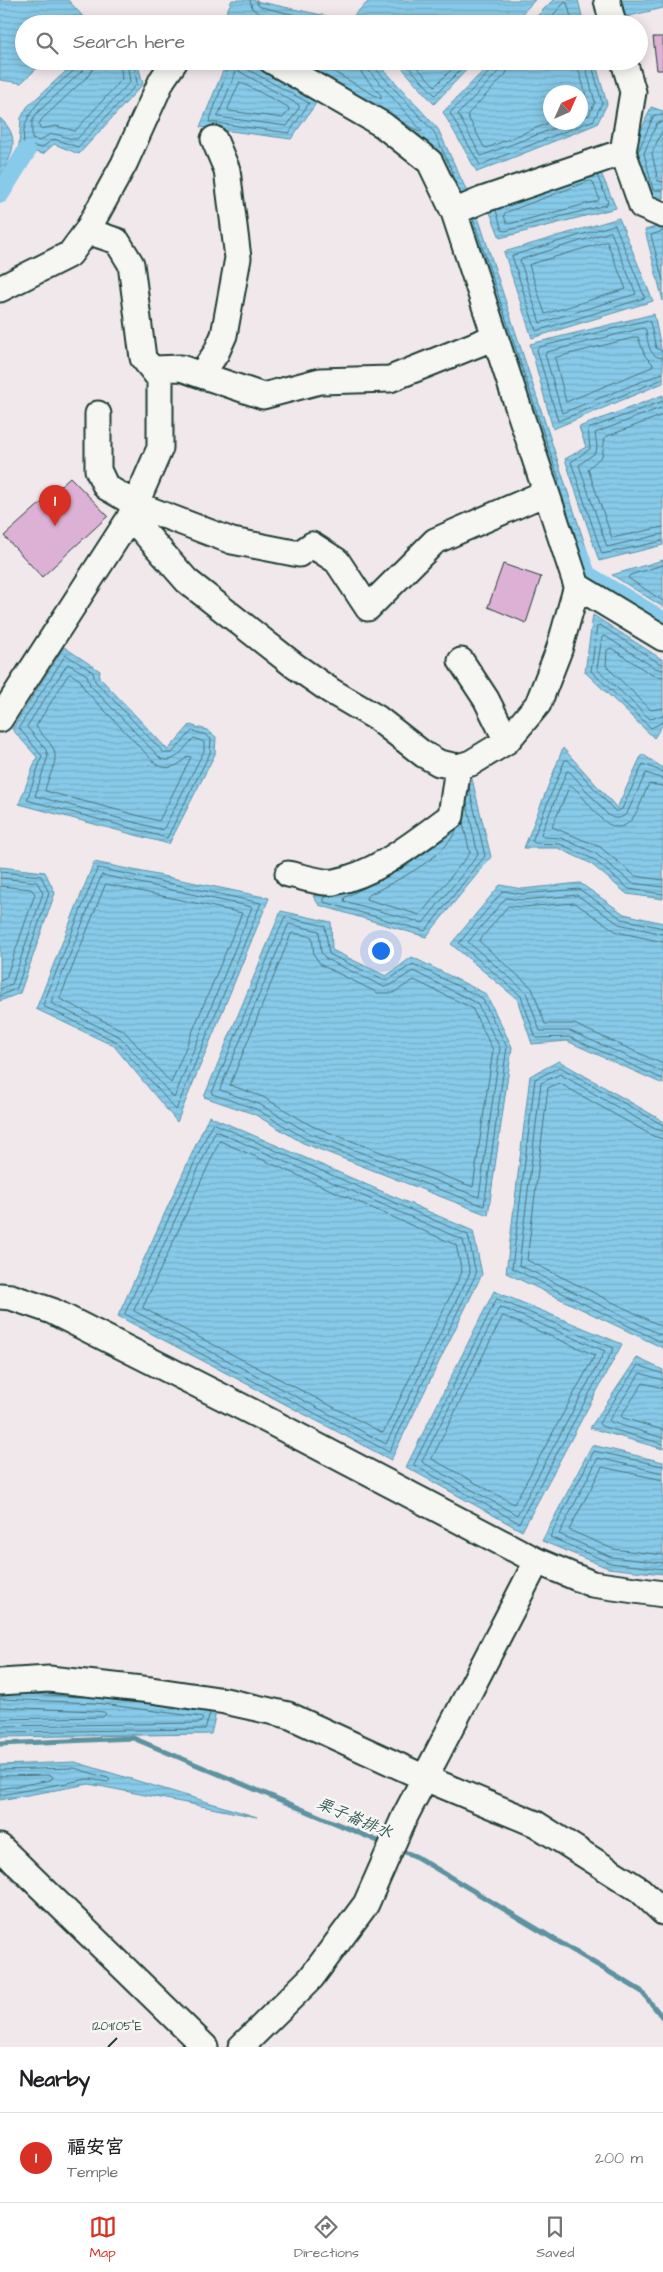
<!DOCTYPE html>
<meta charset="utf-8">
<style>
:root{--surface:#fff;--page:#f6f6f6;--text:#202124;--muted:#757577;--line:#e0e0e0;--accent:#d93025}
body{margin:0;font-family:"Architects Daughter","LXGW WenKai TC",sans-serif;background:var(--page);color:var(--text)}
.compass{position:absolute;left:543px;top:85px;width:45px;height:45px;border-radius:50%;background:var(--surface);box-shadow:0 2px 12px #0003;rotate:45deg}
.you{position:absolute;left:380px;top:950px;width:18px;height:18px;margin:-12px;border:4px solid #fff;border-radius:50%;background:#1a73e8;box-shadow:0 0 0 8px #1a73e833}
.badge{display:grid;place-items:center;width:32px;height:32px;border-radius:50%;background:var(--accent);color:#fff;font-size:16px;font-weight:700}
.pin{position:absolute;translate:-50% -41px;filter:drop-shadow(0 1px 2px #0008)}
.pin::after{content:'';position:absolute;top:26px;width:18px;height:15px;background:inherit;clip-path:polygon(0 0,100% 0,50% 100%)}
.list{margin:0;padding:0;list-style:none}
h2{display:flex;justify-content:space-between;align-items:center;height:65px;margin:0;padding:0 20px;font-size:21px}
h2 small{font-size:16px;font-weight:400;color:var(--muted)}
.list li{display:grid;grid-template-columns:32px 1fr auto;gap:15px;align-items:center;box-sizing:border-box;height:90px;padding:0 20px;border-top:1px solid var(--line)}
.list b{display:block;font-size:19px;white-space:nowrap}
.list p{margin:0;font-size:16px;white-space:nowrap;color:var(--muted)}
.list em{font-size:16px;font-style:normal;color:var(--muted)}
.icon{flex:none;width:28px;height:28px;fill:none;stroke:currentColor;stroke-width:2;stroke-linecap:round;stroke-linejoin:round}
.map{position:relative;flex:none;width:663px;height:2047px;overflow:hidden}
.search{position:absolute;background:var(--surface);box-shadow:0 2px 12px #0003;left:15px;right:15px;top:15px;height:55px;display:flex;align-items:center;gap:12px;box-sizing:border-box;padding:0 18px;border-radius:28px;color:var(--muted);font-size:19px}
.sheet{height:155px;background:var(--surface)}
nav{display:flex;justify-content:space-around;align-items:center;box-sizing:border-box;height:70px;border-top:1px solid var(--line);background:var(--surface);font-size:14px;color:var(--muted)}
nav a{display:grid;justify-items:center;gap:2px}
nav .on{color:var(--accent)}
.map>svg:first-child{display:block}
.water{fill:url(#water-rules);stroke:#5d92a1;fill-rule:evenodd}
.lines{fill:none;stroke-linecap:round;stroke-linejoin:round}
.shore{stroke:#49757c;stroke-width:1}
.stream{stroke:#5d92a1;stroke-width:5}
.canal{stroke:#87cae9;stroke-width:19}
.building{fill:#ddb1d5;stroke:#1f3d34}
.minor-casing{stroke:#1f3d34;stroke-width:29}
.minor{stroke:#f6f6f2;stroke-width:25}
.ticks{fill:none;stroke:#1f3d34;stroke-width:2}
.labels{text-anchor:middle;stroke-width:5;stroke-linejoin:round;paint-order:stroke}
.water-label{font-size:16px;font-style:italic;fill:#345958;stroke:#f6f6f2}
.ticks-label{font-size:12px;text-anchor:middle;fill:#1f3d34;stroke:#f6f6f2;stroke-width:5;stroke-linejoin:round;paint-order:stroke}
</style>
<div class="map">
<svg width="663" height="2047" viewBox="0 0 663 2047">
<defs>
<pattern id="water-rules" width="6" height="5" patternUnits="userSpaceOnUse" patternTransform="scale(1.25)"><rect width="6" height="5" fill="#87cae9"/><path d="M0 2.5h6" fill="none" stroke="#74aec8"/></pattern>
</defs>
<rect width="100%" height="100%" fill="#f1e8ec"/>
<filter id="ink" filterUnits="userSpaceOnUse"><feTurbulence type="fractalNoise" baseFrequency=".02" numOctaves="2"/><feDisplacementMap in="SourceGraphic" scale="10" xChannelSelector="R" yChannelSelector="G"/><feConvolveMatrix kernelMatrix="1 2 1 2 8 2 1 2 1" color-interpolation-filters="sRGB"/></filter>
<g filter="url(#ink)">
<!-- water -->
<path class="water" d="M0,0H68L88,22L24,24V61H45L21,83L0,80Z
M232,0H251L336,18L341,24H221Z
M370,0H535L512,24H362L354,15Z
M553,0H578L584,24H529Z
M621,0H663V8L625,17Z
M77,61H137L143,84L79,154L54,144L43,154L32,151L16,176L10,172L19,145L21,118L27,107Z
M227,61H244L317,102L291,139L200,127Z
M279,61H376L438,129L476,211L592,566L580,575L446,180Z
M396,61H475L434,104Z
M493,61H595L607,104L597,124L477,172L443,112ZM550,92H580V122H550Z
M651,107L663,111V200L645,206L632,152Z
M0,118C22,138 12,155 0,177Z
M598,166L616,208L500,238L488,207Z
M619,218L653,301L532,338L504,252Z
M663,225V301L645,230Z
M654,314L663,358V383L553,429L530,344Z
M663,395V545L599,561L565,459L586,447L579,427Z
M663,560V607L612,575Z
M593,615L663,660V724L654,738L585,672Z
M64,647L100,671L99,677L168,750L190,725L207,730L216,737L215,754L169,844L19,804L37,757L12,729Z
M563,748L617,808L642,754L663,768V899L627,894L590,863L558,848H524Z
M461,775H471L491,857L426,937L319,905L313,896L349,884L438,824Z
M94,862L269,898L177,1122L114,1046L36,1009Z
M0,867L45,872L55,893L20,993L0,1001Z
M580,883L624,914L663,923V1084L567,1041L532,1044L517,999L451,944L500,885L522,889Z
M281,911L331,922L332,950L386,976L412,957L486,994L512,1047L488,1215L303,1143L254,1114L204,1097Z
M559,1061L663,1121V1348L506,1273L530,1076Z
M209,1116L473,1231L482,1274L391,1460L118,1316Z
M494,1291L622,1344L522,1531L406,1467Z
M637,1358L663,1370V1449L590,1428Z
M592,1445L663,1462V1574L608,1568L542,1541Z
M0,1688L95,1692L217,1708L211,1734L0,1737Z
M75,1762L257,1817L89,1784L0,1800V1765Z"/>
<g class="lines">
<!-- shore -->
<path class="shore" d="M250,0L252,8L258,13L309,24
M257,0V4L261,7L334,24
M545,24L565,2L567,3L573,24
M80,61L78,67C55,88 15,112 25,148L32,146L41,148L54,139L78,147L137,84L134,61
M86,61L82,71L36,114L32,122V139L40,141C57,127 59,139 77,139L130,82L127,61
M93,61L92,70L88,76L42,119L39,124L40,129L56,126L75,131L122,79L120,61
M231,61L209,122L289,133L309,103L245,68L242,61
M315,61L381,99V95L362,74L358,61
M366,61L369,71L422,131L419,132L399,120
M372,61L374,67L434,132L453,173L452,176
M403,61L435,95L469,61
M411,61L435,86L460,61
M496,61L494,67L450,113L480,165L594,120L602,103L591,61
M502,61L499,71L458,114L481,156L571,122
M510,61L506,74L467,115L484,147L487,148L551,122
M577,61C577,75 595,103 580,111
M237,70L299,105V108L287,126L218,117Z
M240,82L288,107L289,110L283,118L229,111L228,109Z
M580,119L589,115L595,102L584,61
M663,122L657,123L644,153L653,190H663
M663,129L652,153L658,181L663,182
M638,152L654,115H663
M590,181L593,182L599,198L598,201L509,224L506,222L504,215L505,213Z
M496,210L502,230L505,231L606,205L608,202L597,175
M473,219L559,480L558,483
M615,225L645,298L536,331L512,256Z
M663,231L651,235L663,281
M611,232L636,294L540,323L520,260Z
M607,242L626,289L545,314L529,265Z
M638,337L645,356L653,364L652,367L566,402L555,358Z
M663,352L656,348L650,322L648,320L539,347L537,350L558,421L663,379
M663,358C648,357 648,342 646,330L643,328L547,352L545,354L562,413L663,373
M663,401L588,429L590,449L571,462L602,554L663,541
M663,407L595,433L597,446L596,452L579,465L607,547L663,534
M663,415L605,437L602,456L588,469L612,538L663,527
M663,565L630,575L628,578L663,601
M66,655L93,672L95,681L164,753H172L192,731L204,734L211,739L210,753L167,838L27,800L42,756L19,728Z
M68,664L87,675L90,685L161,759C176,765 184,747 194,738L204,742V751L163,830L35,796L48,756L46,750L27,727Z
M663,664L659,663L600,625L597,626L591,671L651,728L663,722
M663,670L655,668L605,636L602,637L597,669L650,719L663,716
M71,674L80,680L85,690L157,765C170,771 178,766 188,756L191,757L159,821L45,791C47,777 60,762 53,748C49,740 40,734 36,726L68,675Z
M663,677L652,675L611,648L607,650L606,666L651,710L663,708
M663,772L643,764L622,809L616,812L568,760H565L532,841L535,843L560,844L593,859L629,889L663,894
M663,779L646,773L627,813C622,819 615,820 608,815L570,772L567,771L541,834L543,837L561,838L595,853L632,883L663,887
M663,786L649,784C643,795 640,809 632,819C609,847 586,793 570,785L552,827L600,847L635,876L663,880
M457,829C443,860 395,881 367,896L366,899L420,915L470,853L463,823
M98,868L261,903L176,1110L117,1042L43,1006Z
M0,872L41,876L49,893L17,988L0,996
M102,875L252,907L174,1098L120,1037L51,1003Z
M0,878L37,882L43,893L12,984L0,989
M383,879L345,897L344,901L423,923L478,855L467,804
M106,884L242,913L171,1083L124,1031L60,999Z
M0,886L31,889L35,894L6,978L0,981
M329,896L324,898V902L425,931L485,856L469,787
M285,917L325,926L329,954L383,980H388L413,964L482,998L507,1047L484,1206L306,1139L256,1109L212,1094Z
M289,924L319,931L321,952L326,959L384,987L391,985L413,971L477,1003L500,1048L479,1197L309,1133L259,1104L220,1090Z
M663,928L622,919L579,889L522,894L503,891L459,943L521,996L536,1038L569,1037L663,1079
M294,933L312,937L314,955L321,965L378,993H393L414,980L472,1008L493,1050L473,1187L312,1126L263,1097L230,1085L291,934Z
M663,934L619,924L577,895L522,900L506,898L468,942L526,992L540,1031H570L663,1072
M663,942L617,932L575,903L522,907L508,906L479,941L532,988L545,1024H574L663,1064
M213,1123L468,1235L476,1274L389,1452L125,1314Z
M663,1125L560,1067L535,1079L512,1268L663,1343
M216,1131L463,1240L470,1273L386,1444L134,1311Z
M663,1131L655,1129L560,1074L541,1083L519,1265L663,1336
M663,1139L653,1136L559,1083L548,1088L527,1260L663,1327
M220,1141L456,1245L462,1272L383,1433L143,1308Z
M497,1299L614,1348L519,1523L414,1465Z
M500,1307L605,1351L517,1515L422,1462Z
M503,1316L595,1355L514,1504L432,1459Z
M663,1374L638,1365L599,1423L601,1426L663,1444
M663,1380L640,1373L609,1420L611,1422L663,1438
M663,1388L643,1383L621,1416L623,1418L663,1430
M663,1466L594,1451L550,1537L610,1563L663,1569
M663,1473L598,1458L559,1534L611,1557L663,1563
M663,1480L602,1467L569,1530L613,1549L663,1555
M26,1694L83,1697
M0,1699L95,1703L200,1717L203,1719L200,1723L0,1726
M0,1707L94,1711L104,1712L106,1714L103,1717L0,1719
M0,1732L205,1729L210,1713
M0,1770L74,1768L108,1778L110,1780L108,1782L88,1779L0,1795
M0,1776L51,1775L53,1777L51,1780L0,1789"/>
<!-- stream -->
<path class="stream" d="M0,1744L133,1738L385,1844
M397,1849L415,1856L641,1991L663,2018"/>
<!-- canal -->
<path class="canal" d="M0,194L26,152
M577,550L587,575L663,621"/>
</g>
<!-- building -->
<path class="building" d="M653,37H663V70H657Z
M70,477L108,516L42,577L4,536Z
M503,564L541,577L526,623L488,607Z"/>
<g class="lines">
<!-- minor casing -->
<g class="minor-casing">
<path id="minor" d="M607,0L613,24
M624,61L633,92L623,152L642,206L663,215
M454,212L482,200L623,152
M0,289L70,254L87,231L124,164L162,80L175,61
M154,369L181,368L201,375L216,353L224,335L238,258L227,170L214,139
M201,375L263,396L320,381L390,379L495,337
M98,414V470L106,487L137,505L232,541L299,554L312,545L337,561L368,608L435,541L545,493
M129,519L136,523L187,581L295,666L331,691L377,718L423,754L439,763L458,767L471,763L507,741L538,704L559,650L577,586L454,212L430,162L383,125L272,61
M577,586L663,638
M461,661L486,699L507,741
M0,719L129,519L160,448V379L143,358L131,264L117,241L87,231
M288,874C300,876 323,884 334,882C378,874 416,841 451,816L458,767
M0,1296L11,1297L52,1311L252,1412L537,1561L592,1584L663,1594
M0,1682L49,1679L151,1690L225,1701L288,1715L425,1778L536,1824L640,1890L663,1912
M0,1847L205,2047
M241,2047L311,1978L366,1904L404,1818L537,1561"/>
</g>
<!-- minor -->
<use href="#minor" class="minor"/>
</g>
</g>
<!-- ticks -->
<path class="ticks" d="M108,2047L117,2038"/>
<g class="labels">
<!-- water labels -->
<g class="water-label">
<text transform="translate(355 1817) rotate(23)" y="6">栗子崙排水</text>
</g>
</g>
<g class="ticks-label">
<text x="117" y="2030">120°11'05"E</text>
</g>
</svg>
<svg class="compass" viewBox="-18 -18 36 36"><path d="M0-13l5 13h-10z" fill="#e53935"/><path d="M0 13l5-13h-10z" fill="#757577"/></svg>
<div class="you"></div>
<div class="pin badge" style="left:55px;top:526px">1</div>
<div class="search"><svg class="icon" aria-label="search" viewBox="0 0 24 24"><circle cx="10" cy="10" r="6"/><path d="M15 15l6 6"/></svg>Search here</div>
</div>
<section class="sheet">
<h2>Nearby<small></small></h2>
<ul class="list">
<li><span class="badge">1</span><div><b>福安宮</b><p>Temple</p></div><em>200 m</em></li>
</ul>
</section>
<nav>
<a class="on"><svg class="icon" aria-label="map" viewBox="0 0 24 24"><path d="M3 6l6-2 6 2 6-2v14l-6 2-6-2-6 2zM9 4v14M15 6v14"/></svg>Map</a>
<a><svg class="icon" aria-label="directions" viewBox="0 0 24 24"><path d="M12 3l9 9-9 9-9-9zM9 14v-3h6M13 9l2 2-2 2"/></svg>Directions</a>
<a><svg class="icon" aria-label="saved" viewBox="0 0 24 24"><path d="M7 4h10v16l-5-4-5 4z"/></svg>Saved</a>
</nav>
